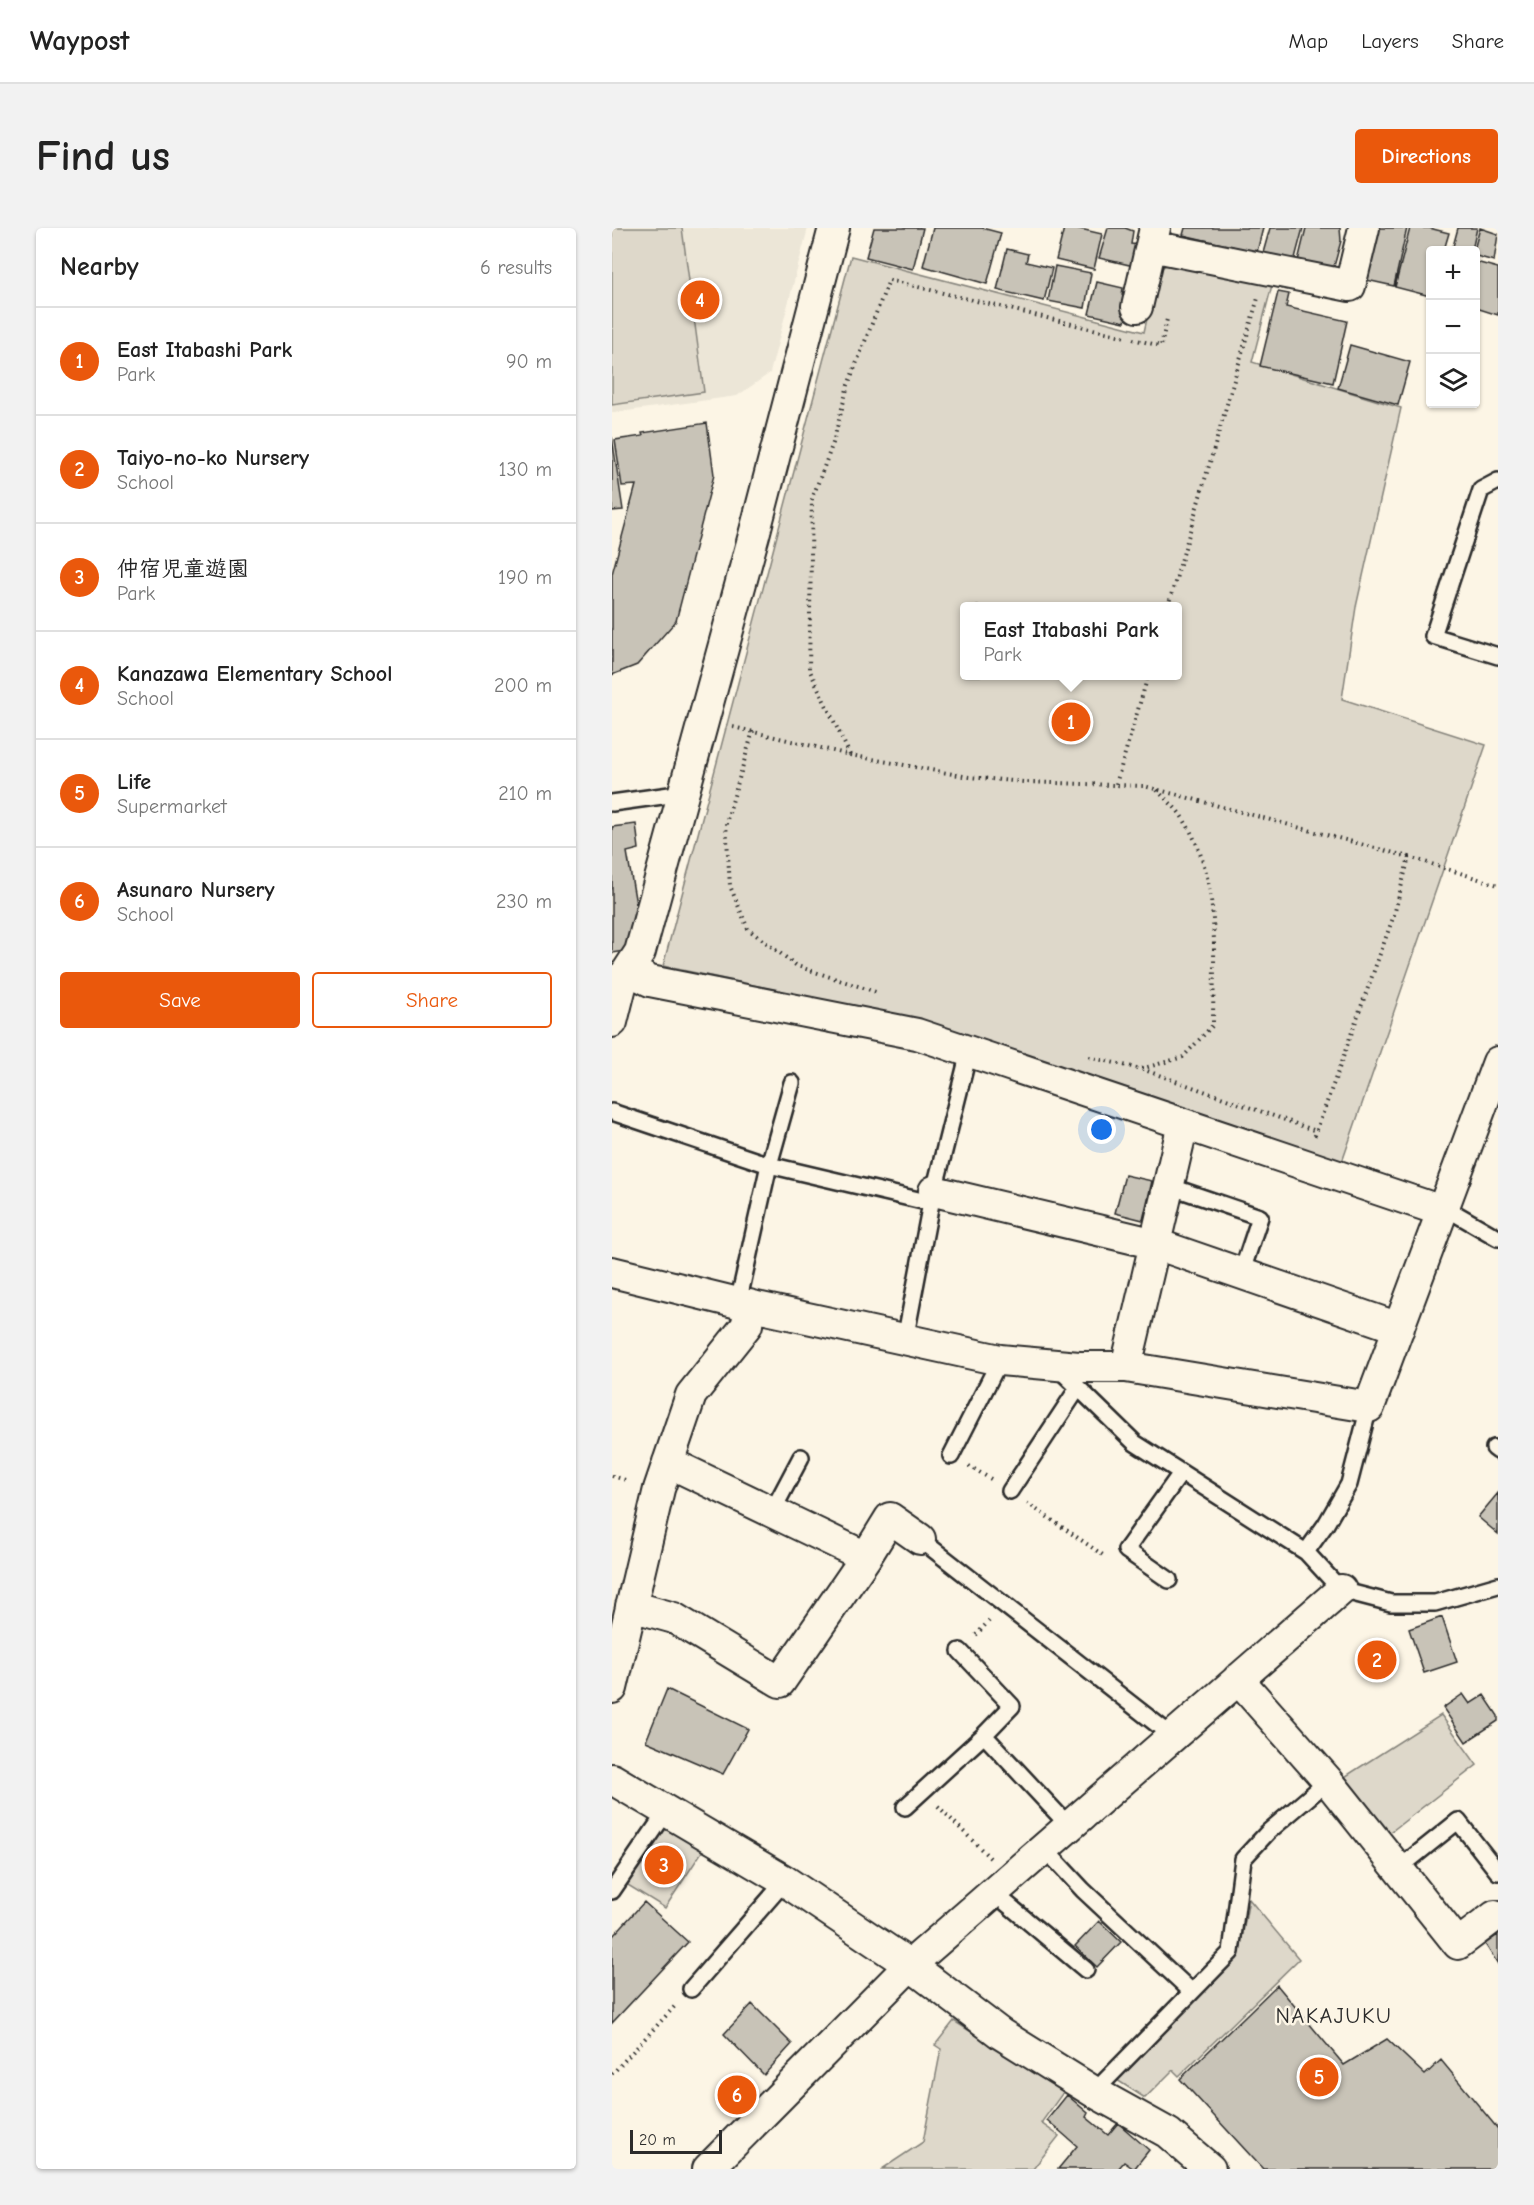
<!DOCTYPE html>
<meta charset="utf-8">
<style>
:root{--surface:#fff;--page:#f2f2f2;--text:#222;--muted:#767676;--line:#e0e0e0;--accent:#ea580c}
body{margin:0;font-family:"Comic Neue","Klee One",sans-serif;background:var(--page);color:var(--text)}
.controls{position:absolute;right:18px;top:18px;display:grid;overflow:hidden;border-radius:6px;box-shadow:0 2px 4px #0004}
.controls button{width:54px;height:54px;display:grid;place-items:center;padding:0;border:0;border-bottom:2px solid var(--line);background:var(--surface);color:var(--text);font:30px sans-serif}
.scale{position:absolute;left:18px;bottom:15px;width:92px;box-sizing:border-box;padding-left:6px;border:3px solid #2b2b2b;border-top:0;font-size:16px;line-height:21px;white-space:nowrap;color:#2b2b2b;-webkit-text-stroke:4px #fcf5e5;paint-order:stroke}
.you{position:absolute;left:490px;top:902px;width:21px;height:21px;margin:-15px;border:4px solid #fff;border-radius:50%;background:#1a73e8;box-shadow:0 0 0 9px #1a73e833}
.badge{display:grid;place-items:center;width:39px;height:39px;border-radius:50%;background:var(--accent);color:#fff;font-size:20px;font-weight:700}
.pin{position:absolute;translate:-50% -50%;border:3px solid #fff;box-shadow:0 2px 6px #0006}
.popup{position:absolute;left:348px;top:374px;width:222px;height:78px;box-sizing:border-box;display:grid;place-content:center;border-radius:6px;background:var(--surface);filter:drop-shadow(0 2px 4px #0005);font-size:20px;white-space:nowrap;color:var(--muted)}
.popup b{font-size:22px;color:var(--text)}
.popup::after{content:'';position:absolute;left:50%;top:100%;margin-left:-12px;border:12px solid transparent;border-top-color:var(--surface)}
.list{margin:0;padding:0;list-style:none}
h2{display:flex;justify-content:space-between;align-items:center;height:78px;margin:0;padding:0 24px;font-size:26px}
h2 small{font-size:20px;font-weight:400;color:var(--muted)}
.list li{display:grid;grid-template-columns:39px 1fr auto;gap:18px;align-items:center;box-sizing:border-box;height:108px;padding:0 24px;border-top:2px solid var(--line)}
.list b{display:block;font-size:22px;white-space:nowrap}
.list p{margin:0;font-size:20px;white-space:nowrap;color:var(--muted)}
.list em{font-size:20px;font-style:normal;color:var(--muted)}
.actions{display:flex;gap:12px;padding:18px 24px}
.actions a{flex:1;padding:14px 0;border:2px solid var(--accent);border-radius:6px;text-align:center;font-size:21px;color:var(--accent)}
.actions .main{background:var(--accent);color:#fff}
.icon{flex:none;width:33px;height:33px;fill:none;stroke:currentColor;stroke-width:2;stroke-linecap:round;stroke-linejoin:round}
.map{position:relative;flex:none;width:886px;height:1941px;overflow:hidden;border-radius:6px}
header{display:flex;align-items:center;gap:36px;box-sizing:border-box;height:84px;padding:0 30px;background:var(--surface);border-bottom:2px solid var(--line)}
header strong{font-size:28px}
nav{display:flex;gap:33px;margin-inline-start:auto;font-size:21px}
.intro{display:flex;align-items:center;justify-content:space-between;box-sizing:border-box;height:144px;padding:0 36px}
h1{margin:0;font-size:42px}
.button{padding:15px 27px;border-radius:6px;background:var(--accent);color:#fff;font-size:21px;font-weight:700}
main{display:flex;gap:36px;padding:0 36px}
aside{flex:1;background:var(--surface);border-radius:6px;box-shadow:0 2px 4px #0004}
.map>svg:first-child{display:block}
.built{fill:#ece6d7}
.green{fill:#ded8ca;stroke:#84827a;stroke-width:1.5;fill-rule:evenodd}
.building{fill:#c8c3b7;stroke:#2b2b2b;stroke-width:1.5}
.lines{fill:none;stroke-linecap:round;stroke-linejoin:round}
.service-casing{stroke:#2b2b2b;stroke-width:20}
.minor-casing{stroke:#2b2b2b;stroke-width:34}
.path{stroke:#2b2b2b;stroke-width:4;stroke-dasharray:1.5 4.5;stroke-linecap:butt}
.service{stroke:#fcf5e5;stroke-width:15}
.minor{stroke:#fcf5e5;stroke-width:30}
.labels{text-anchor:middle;stroke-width:5;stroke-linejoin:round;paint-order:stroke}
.neighbourhood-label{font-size:22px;letter-spacing:1.5px;fill:#2b2b2b;stroke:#fcf5e5}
</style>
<header>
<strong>Waypost</strong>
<nav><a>Map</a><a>Layers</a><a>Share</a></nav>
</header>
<div class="intro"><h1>Find us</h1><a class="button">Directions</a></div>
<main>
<aside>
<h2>Nearby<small>6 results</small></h2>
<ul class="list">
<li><span class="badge">1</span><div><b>East Itabashi Park</b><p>Park</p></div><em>90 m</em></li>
<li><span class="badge">2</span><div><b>Taiyo-no-ko Nursery</b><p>School</p></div><em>130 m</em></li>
<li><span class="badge">3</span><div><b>仲宿児童遊園</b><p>Park</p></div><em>190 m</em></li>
<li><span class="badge">4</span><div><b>Kanazawa Elementary School</b><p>School</p></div><em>200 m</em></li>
<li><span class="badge">5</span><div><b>Life</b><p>Supermarket</p></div><em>210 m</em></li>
<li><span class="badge">6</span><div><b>Asunaro Nursery</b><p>School</p></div><em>230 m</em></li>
</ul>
<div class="actions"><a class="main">Save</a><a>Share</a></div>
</aside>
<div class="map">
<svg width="886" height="1941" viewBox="0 0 886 1941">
<rect width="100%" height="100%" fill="#fcf5e5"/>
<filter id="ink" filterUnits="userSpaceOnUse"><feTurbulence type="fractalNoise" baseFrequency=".0167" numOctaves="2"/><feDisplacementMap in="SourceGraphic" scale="12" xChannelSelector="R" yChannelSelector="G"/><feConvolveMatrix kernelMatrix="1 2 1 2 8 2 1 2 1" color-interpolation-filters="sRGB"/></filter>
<g filter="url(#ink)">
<!-- built -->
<path class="built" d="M0,0H196L158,145L125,168L0,185Z"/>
<!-- green -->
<path class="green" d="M0,0H70L92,164L0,177Z
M239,28L532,104L546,42L567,29L660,57L640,134L789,180L744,379L730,471L874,517L730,934L311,793L51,738ZM352,378H566V448H352Z
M829,1487L865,1537L776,1606L731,1550Z
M50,1597L93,1619L53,1680L11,1654Z
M637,1671L687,1731L567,1848L561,1842L533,1870L505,1852L627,1727Z
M342,1793L452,1863L429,1895L447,1908L421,1941H270L311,1914L329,1821L323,1817Z"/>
<!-- building -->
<path class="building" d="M262,0H311L301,41L254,29Z
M321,0H370L389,5L375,56L311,38Z
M452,0H464L490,6L482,41L444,32Z
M496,0H513L521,3L519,16L530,17L522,38L487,30Z
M573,0H651L645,24L571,7Z
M658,0H691L682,34L651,25Z
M694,0H728L729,13L721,42L686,33Z
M761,0H795L782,58L750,51Z
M798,0H817L837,5L832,22H818V68L783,59Z
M846,0H865L860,22H840Z
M868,0L886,6L882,33L864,28V22H862Z
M395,21L416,26L414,34L440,40L432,73L385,62Z
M864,34L886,40V87L864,80Z
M443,38L479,45L473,80L436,73Z
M485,54L511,60L510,67L518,70L513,94L477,86Z
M666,64L677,66L674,79L735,93L721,155L648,138Z
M738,117L798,134L786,177L726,160Z
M95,195L102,247L64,393L25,437L0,447V346L24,257L10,258L3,212L31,208L30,205Z
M0,209L11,282L0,283Z
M24,596L27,621L15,624L25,682L12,723L0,725V599Z
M513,947L540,953L531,992L503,985Z
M886,1265V1306L866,1289Z
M830,1389L845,1434L812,1445L797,1401Z
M55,1461L136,1501L111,1546L34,1513Z
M851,1466L858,1476L872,1467L886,1488V1493L854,1514L831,1480Z
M32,1674L76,1714L0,1795V1709Z
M487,1693L509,1714L485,1739L463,1718Z
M886,1707V1736L873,1716Z
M665,1757L732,1837L775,1811L813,1847L829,1832L886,1901V1941H651L568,1851Z
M140,1776L180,1816L152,1847L112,1806Z
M455,1867L476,1885L474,1889L496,1907L506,1895L537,1922L522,1941L512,1934L506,1941H446L465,1918L435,1892Z"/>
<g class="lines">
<!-- service casing -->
<g class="service-casing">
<path id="service" d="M886,253L869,262L821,408L886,428
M0,575L72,565
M0,884L157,937L319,975
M557,958L648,989L629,1046
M832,979L886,1010
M126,1075L157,937L180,855
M293,1112L319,975L357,824
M445,1139L523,1215L694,1324L729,1362L779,1375H823L886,1357
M882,1220L886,1223
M339,1228L388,1132
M398,1263L466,1160
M160,1284L189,1229
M308,1311L560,1508
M694,1324L714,1296L737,1256L757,1179
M557,1352L514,1322L569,1245
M348,1423L400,1478L372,1507
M293,1579L372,1507L457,1598
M432,1620L471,1662L580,1764
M786,1641L846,1593L886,1644
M0,1663L54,1584
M381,1664L474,1742
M79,1761L173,1653
M482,1864L619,1724L631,1631L656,1604L716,1553"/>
</g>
<!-- minor casing -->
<g class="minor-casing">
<path id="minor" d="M539,18L738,58L752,0
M525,79L543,0
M17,742L38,753L305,806L830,983
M3,752L11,750L28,724L142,307L222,0
M0,794L11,750
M322,963L544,1016L787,1100
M0,1044L126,1075L388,1132L467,1139H514L757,1179L886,834
M514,1139L571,896
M254,1329L278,1290L308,1311
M19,1378L62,1390L168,1454L254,1329L56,1234
M626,1451L716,1553L846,1716L883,1688
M0,1460L47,1261L79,1167L135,1097L137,1077
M0,1551L173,1653L298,1737L389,1806L482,1864L556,1905L598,1941
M96,1941L298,1737L729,1362"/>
</g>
<!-- path -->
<path class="path" d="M521,111L549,118L555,91
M556,378L646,70
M121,499L238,527L357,549L412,554L532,558L797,629L782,687L702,910
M141,503L114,595L118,658L136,701L185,738L267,765
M238,527L197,441L200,271L221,215L236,157L277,52L514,109
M504,556L536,448
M797,629L886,657
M477,829L529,841L571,829L601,797C601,727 611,651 570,589C564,579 553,571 545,562
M530,841L704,903
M357,1238L379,1251
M0,1248L17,1253
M415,1275L491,1327
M364,1407L377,1393
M326,1578L378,1630
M0,1846L64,1777"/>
<!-- service -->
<use href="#service" class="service"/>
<!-- minor -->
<use href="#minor" class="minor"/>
</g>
</g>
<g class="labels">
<!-- neighbourhood labels -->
<g class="neighbourhood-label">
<text x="722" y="1795">NAKAJUKU</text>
</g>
</g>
</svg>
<div class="controls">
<button>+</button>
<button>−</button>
<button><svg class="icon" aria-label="layers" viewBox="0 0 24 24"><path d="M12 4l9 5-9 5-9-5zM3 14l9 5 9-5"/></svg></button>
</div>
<div class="scale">20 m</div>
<div class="you"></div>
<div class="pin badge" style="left:459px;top:494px">1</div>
<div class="popup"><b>East Itabashi Park</b>Park</div>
<div class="pin badge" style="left:765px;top:1432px">2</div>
<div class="pin badge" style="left:52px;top:1637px">3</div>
<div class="pin badge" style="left:88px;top:72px">4</div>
<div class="pin badge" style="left:707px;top:1849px">5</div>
<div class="pin badge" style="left:125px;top:1867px">6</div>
</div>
</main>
